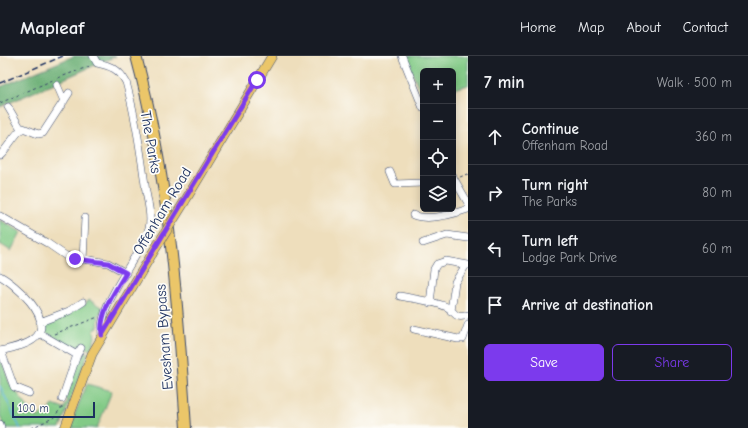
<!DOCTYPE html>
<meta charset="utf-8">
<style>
:root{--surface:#171b24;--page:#242831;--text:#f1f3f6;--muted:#9ea1a6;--line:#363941;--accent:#7c3aed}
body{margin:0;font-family:"Comic Neue",sans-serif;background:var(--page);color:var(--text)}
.controls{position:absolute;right:12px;top:12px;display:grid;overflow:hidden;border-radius:6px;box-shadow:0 2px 10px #0003}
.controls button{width:36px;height:36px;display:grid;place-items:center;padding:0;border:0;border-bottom:1px solid var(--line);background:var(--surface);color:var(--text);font:20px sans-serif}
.scale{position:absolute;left:12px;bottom:10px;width:83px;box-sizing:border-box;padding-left:4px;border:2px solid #1b2f5e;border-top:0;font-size:11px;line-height:14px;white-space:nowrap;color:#1b2f5e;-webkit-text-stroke:3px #fdfcf7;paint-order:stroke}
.stop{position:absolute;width:12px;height:12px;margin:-9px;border:3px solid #7c3aed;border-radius:50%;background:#fff}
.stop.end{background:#7c3aed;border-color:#fff;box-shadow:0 1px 4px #0008}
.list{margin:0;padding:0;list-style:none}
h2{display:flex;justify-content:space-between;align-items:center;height:52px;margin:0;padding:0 16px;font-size:17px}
h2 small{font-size:13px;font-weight:400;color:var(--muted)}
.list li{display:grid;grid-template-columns:26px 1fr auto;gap:12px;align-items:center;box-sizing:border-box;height:56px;padding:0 16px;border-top:1px solid var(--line)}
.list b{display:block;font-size:15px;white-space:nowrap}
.list p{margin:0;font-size:13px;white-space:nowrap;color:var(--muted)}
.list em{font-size:13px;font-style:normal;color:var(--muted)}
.actions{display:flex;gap:8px;padding:12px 16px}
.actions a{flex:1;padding:9px 0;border:1px solid var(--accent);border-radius:6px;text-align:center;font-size:14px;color:var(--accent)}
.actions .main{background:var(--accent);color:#fff}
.icon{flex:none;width:22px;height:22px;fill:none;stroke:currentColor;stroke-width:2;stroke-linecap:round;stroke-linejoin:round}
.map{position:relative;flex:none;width:468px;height:372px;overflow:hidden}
header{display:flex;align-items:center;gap:24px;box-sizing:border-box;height:56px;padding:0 20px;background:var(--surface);border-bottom:1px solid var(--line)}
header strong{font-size:19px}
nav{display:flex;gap:22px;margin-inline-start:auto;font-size:14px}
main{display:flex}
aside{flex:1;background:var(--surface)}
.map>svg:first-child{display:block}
.green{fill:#82ca86;stroke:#4e7c72}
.forest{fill:#69ae73;stroke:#426e68}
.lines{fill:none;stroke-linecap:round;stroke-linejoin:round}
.stream{stroke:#61b9de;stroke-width:1.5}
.minor-casing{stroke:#3b496c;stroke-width:8}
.major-casing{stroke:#3b496c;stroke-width:10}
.highway-casing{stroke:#3b496c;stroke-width:12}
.path{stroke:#3b496c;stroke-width:1;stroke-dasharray:3 3;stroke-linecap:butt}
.minor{stroke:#fff;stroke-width:7}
.major{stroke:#ebc669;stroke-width:9}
.highway{stroke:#ebc669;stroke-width:10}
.rail{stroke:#1b2f5e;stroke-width:1.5;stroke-dasharray:6 3;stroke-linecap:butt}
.major-bridge-casing{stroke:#3b496c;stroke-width:10;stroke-linecap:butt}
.major-bridge{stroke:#ebc669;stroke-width:9}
.route{stroke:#7c3aed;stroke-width:5}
.labels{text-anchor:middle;stroke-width:3.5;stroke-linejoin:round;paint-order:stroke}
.street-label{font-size:15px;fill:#1b2f5e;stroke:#fdfcf7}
</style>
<header>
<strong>Mapleaf</strong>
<nav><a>Home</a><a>Map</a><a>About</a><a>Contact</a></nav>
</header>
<main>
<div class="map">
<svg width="468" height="372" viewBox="0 0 468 372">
<rect width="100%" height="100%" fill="#fdfcf7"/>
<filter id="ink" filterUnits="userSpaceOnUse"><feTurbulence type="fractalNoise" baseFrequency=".025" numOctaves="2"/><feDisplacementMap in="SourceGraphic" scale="8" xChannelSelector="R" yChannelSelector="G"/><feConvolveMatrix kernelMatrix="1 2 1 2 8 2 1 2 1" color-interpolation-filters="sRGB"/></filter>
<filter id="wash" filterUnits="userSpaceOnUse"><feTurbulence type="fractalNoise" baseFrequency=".012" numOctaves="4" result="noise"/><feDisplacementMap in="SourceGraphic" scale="16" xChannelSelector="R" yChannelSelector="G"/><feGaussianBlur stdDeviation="0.9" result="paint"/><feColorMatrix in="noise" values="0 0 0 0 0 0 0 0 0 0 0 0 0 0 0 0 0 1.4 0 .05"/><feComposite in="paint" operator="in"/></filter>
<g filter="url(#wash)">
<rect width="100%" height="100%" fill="#eedebc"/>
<!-- green -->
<path class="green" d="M405,0H468V29L453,33V15H423V41Z
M0,164L21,176L11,195L0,188Z
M89,244L103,252L99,259L98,271L94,274L95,282L90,294L79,289L77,292H71L45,276V266L84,249Z
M83,294L88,297L60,372H4L0,359V299L9,326L35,361H38L46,353L48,355L53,349L64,353L68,344L65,342L72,318Z
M87,328L112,335L97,372H69Z"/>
<!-- forest -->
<path class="forest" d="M74,0H116L0,51V31Z"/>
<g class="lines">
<!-- stream -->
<path class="stream" d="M0,330L20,372"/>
</g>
</g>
<g filter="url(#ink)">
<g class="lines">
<!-- minor casing -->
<g class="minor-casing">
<path id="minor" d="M93,0L97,7C111,10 119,13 126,26C136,62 141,99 146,136C148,147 152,161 149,172C138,204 98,247 102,279
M402,0L423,52
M57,29L64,45
M8,51L21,73
M0,99C9,91 14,78 23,72L38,78L43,77L69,37
M390,116L395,128L423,127
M453,121L468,147
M413,159C429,165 451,159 468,153
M0,160L47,187L66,200L108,207L126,217
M423,187L447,179L468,182
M83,204L85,162
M0,220C15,228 53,261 37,280C30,289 11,292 0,295
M400,240C414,243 434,245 447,251C456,256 454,264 468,259
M430,247L434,213L437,208L446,205L468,209
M451,255L455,226L466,209
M40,266L69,255L83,246
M414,273L458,283H463L468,269
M39,277L77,299L81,292
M1,295L14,331L29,337
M62,343L77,299
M0,368L1,372"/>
</g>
<!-- major casing -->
<g class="major-casing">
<path id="major" d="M185,145L272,0
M65,372L92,298L152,198"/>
</g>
<!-- highway casing -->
<g class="highway-casing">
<path id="highway" d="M136,0C169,122 178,247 186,372"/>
</g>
<!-- path -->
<path class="path" d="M58,22L90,10
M0,47L53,24
M460,121L468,118
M54,278L98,261
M31,372L53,362L64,349"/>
<!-- minor -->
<use href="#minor" class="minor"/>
<!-- major -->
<use href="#major" class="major"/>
<!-- highway -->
<use href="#highway" class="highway"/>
<!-- rail -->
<path class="rail" d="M0,27L63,0"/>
<!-- major-bridge casing -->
<g class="major-bridge-casing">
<path id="major-bridge" d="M152,198L185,145"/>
</g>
<!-- major-bridge -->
<use href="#major-bridge" class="major-bridge"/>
</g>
</g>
<g class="lines" filter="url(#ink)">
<!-- route -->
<path class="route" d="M75,203L108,207L126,217C115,236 99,256 102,279L257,24"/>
</g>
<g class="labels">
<!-- street labels -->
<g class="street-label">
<text transform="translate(151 86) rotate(80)" y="5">The Parks</text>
<text transform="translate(162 155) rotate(-59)" y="5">Offenham Road</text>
<text transform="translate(164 281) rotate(-94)" y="5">Evesham Bypass</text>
</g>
</g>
</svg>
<div class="controls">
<button>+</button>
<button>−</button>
<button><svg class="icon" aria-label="locate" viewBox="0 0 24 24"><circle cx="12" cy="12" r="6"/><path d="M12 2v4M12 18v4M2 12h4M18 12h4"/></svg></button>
<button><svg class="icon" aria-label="layers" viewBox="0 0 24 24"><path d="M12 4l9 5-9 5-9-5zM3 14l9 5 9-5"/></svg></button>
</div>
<div class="scale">100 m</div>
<div class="stop" style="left:257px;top:24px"></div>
<div class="stop end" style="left:75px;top:203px"></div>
</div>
<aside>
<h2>7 min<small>Walk · 500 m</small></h2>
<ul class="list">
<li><svg class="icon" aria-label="ahead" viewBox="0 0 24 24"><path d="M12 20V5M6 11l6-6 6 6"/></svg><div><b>Continue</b><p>Offenham Road</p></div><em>360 m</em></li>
<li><svg class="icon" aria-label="right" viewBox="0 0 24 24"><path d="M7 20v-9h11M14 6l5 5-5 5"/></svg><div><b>Turn right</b><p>The Parks</p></div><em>80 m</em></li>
<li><svg class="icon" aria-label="left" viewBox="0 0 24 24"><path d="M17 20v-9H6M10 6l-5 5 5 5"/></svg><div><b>Turn left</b><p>Lodge Park Drive</p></div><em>60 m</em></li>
<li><svg class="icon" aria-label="arrive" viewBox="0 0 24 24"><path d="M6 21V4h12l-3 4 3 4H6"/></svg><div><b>Arrive at destination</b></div></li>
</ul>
<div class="actions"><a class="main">Save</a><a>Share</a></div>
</aside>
</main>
